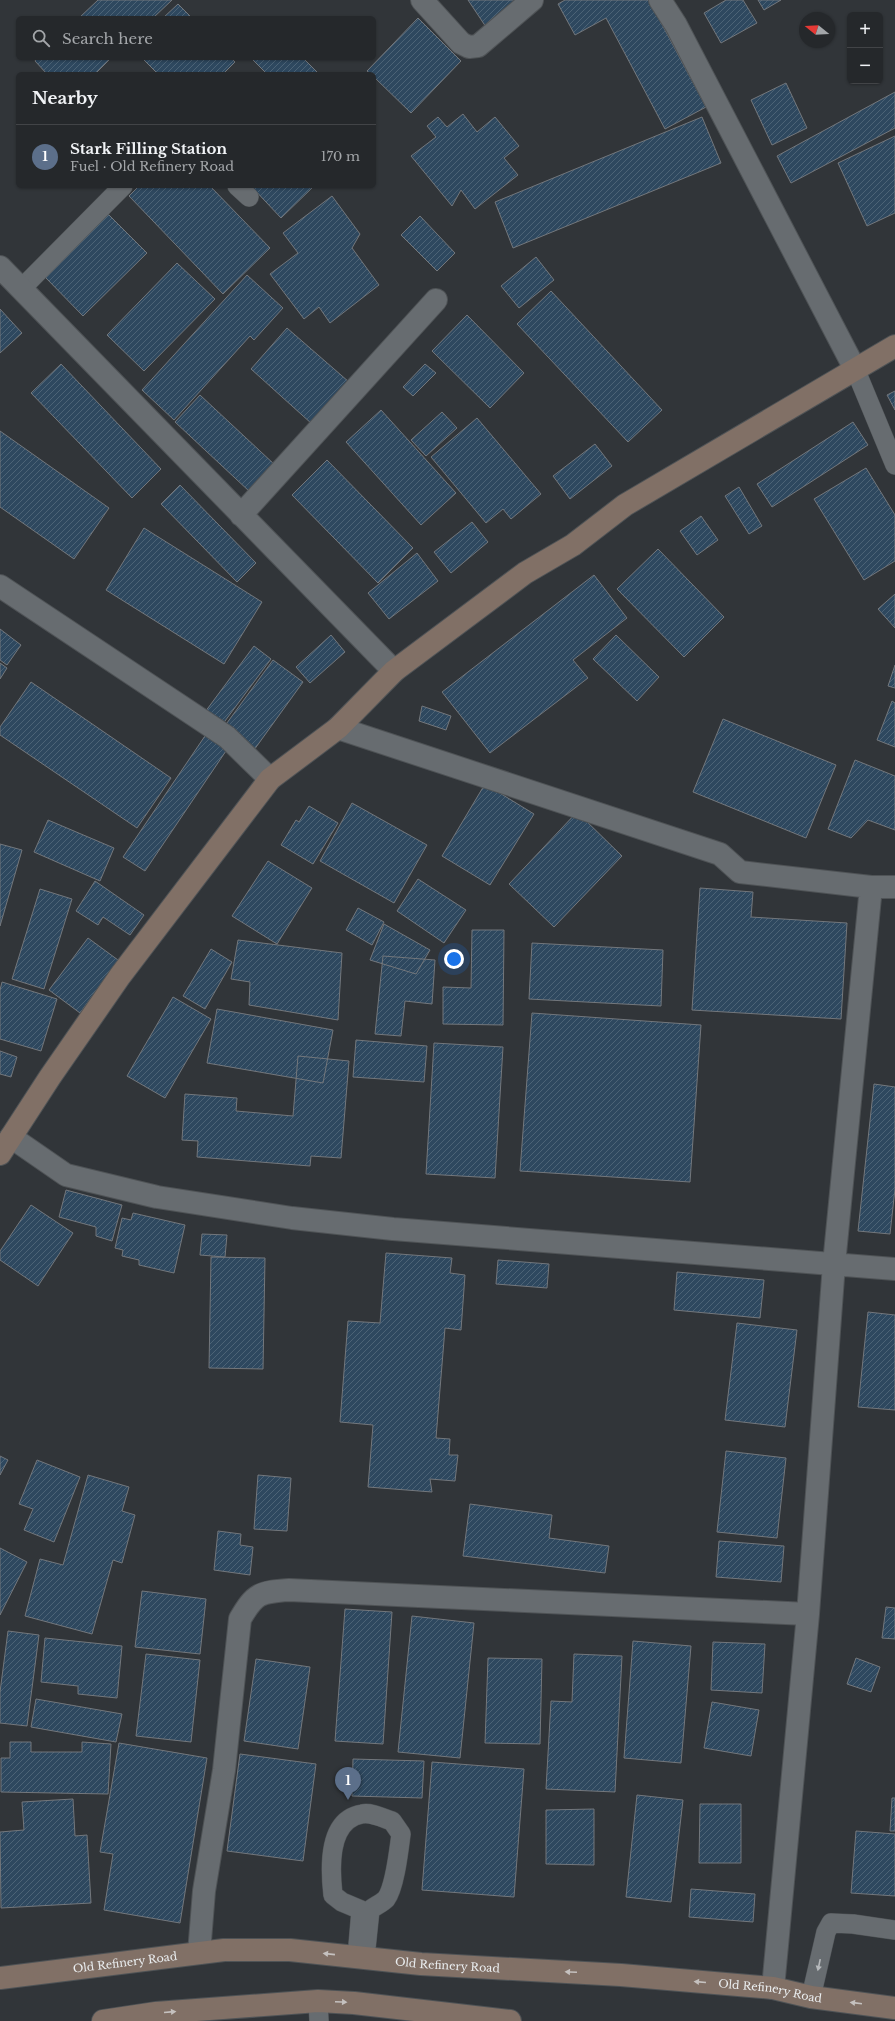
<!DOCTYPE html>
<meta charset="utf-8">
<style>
:root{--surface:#25282b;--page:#2d3033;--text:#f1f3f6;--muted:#a3a6a9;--line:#424447;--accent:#fe9b59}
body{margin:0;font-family:"Libre Baskerville",serif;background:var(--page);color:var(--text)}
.controls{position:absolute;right:12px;top:12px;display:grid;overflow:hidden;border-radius:6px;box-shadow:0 1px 3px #0004}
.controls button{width:36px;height:36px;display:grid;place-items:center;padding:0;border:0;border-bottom:1px solid var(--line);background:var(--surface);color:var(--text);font:20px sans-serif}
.compass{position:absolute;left:799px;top:12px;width:36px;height:36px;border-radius:50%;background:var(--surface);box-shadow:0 1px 3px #0004;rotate:288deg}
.you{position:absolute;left:454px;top:959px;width:14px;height:14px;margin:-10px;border:3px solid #fff;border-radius:50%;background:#1a73e8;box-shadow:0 0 0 6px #1a73e833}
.badge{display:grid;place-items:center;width:26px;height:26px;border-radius:50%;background:var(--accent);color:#fff;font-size:13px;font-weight:700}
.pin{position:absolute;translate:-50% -33px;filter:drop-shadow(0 1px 2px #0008)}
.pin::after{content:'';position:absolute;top:21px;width:14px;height:12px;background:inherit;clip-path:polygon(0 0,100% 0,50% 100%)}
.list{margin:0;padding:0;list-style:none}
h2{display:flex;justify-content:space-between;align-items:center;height:52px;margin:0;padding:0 16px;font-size:17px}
h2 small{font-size:13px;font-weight:400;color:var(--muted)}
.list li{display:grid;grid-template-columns:26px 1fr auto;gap:12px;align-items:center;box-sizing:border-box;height:64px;padding:0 16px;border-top:1px solid var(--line)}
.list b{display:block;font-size:15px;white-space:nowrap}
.list p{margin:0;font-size:13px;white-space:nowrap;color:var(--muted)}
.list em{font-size:13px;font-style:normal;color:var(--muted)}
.icon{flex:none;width:22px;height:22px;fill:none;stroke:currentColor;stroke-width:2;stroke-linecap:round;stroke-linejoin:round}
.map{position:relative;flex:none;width:895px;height:2021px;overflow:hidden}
.search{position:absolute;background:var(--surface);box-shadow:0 1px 3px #0004;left:16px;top:16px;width:360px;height:44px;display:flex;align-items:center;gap:10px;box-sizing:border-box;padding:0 14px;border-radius:6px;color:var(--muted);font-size:15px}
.panel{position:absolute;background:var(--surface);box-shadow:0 1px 3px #0004;left:16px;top:72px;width:360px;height:116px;border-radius:6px}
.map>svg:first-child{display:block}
.building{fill:url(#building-hatch);stroke:#73777c}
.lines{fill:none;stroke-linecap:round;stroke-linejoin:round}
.lane-casing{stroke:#4f5356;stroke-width:20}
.street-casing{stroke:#4f5356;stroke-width:24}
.secondary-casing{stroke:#4f5356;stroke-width:24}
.lane{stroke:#676c70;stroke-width:19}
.street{stroke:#676c70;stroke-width:22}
.secondary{stroke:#817066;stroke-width:22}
.oneway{fill:#c5c1bf}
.oneway2{fill:#b6b9bc}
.labels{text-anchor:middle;stroke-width:3.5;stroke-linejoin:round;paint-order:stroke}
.street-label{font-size:11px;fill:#eaedef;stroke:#313539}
</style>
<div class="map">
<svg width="895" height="2021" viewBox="0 0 895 2021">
<defs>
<pattern id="building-hatch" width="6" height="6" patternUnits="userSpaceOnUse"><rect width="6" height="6" fill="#2e485f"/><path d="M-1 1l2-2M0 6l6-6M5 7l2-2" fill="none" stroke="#4c6376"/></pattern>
</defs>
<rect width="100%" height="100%" fill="#313539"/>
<!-- building -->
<path class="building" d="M98,0H172L153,18H79Z
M468,0H526L486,27Z
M565,0H649L706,107L665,129L606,18L575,35L558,4Z
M726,0H743L757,23L721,43L704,13Z
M758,0H781L764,10Z
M178,4L192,18H163Z
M418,18L461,61L411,113L374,77V74H371L367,71Z
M37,58H111L95,74H47L35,61Z
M142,58H231L235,62L223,74H158Z
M251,58H303L319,74H267Z
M786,83L807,128L772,145L751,100Z
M895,92V128L791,183L777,156Z
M463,114L477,132L495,117L519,146L504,158L518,175L475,209L461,190L452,206L411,156L436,137L427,126L438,117L447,127Z
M702,117L721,163L513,248L495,202Z
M895,136V213L867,226L838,163Z
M139,186H210L270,248L223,294L129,196Z
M251,186H314L281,218Z
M332,196L360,234L352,248L379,285L330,323L319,307L304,319L270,274L298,253L283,233Z
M108,214L147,253L83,316L45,277Z
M420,216L455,253L437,271L401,235Z
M536,257L554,280L519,308L501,286Z
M177,263L215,299L144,371L107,335Z
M247,275L283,308L254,340L250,336L174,420L142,390Z
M551,291L662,410L628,442L517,324Z
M0,309L22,333L0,353Z
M467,315L524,373L490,408L432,351Z
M287,328L349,382L312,424L251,369Z
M61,364L161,469L132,498L31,393Z
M425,364L436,373L413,396L403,387Z
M895,391V410L887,395Z
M200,395L275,465L250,492L175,422Z
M381,410L456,493L421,525L346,442Z
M442,412L457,428L426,456L411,440Z
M477,418L541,494L511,519L503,509L486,523L431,457Z
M853,422L868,445L772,507L757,484Z
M0,431L109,508L74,559L0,507Z
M595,444L612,466L570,499L553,476Z
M327,460L413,548L378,583L292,495Z
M866,468L895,515V561L864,580L814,499Z
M180,485L256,563L237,582L161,504Z
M739,487L762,526L749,534L725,496Z
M701,516L718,540L697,555L680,531Z
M472,522L488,542L451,573L434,552Z
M144,528L262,602L224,664L106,590Z
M658,549L724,617L684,657L617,589Z
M417,553L438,581L389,619L368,593Z
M594,575L627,618L573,660L588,678L490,753L442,692Z
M895,594V628L878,609Z
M0,629L21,645L7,665L0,660Z
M331,635L345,652L310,683L296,667Z
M616,635L659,677L637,701L593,659Z
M254,646L271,659L222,725L205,712Z
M273,660L303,682L254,750L224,727Z
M0,663L7,668L0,679Z
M895,665V688L888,686Z
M31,682L171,778L137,828L0,735V727Z
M892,701L895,703V747L877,740Z
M422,706L451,716L446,730L419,721Z
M723,719L836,765L806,838L693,792Z
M209,730L230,745L145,871L123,857Z
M855,760L895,776V830L868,820L851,838L828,829Z
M485,784L534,814L490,885L442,856Z
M352,803L427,845L394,903L320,861Z
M309,806L338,823L313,864L281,845L296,820L299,822Z
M577,812L622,856L554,927L509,884Z
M48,820L114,848L100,881L34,852Z
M0,844L22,850L0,926Z
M268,861L312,888L277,944L232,916Z
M418,879L466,910L444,943L397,911Z
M95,881L144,915L130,935L103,917L98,925L76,911Z
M700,888L753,892L751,917L847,923L841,1019L692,1010Z
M40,889L72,899L44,989L12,979Z
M358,908L384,922L372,945L346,930Z
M384,924L430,950L416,974L370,960Z
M472,930H504L503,1025L443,1024V987L471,988Z
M88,938L118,960L80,1013L49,990Z
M238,940L342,953L338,1020L249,1005L250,982L231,979Z
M532,943L663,950L661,1006L529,999Z
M211,949L232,962L205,1009L183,996Z
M383,956L435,960L432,1004L405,1001L401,1036L375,1034Z
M2,982L57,999L41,1051L0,1039V990Z
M173,997L211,1019L165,1098L127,1076Z
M217,1009L333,1030L323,1083L207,1063Z
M532,1013L701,1025L690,1182L520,1171Z
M356,1040L427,1046L424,1082L353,1077Z
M434,1043L503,1047L495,1178L426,1174Z
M0,1051L17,1057L11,1077L0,1074Z
M298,1056L349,1061L341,1158L311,1156L310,1166L197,1157L198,1141L182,1140L185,1094L237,1098L236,1111L293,1116Z
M874,1084L895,1087V1189L890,1234L858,1231Z
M66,1190L122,1205L112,1241L96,1236V1227L59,1217Z
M31,1205L73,1233L38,1286L0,1260V1251Z
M133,1213L185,1225L174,1273L139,1265V1260L122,1256L123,1250L115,1248L122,1218L131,1220Z
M202,1234L227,1235L225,1257L200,1255Z
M386,1253L452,1258L450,1273L465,1275L461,1330L445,1328L436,1438L450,1439L449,1455H458L455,1481L430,1479L432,1492L368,1487L373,1425L340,1422L348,1321L380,1323Z
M211,1257L265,1258L263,1369L209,1368Z
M498,1260L549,1264L547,1288L496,1284Z
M677,1272L764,1280L760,1318L674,1310Z
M868,1312L895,1315V1410L858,1407Z
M737,1323L797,1330L785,1427L725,1420Z
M726,1451L786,1458L777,1538L717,1532Z
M0,1456L8,1460L0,1475Z
M37,1460L80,1477L54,1542L24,1530L33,1509L19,1504Z
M88,1475L129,1487L122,1511L135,1515L122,1563L113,1560L92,1634L25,1616L40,1559L63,1565Z
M258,1475L291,1478L287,1531L254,1529Z
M470,1504L552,1515L549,1538L609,1546L605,1573L463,1556Z
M218,1531L241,1534L240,1545L253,1547L250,1575L214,1570Z
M719,1541L784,1546L781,1582L716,1577Z
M0,1548L27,1562L0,1615Z
M142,1591L206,1599L200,1654L135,1647Z
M886,1607L895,1608V1639L882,1638Z
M345,1609L392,1612L383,1744L335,1741Z
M412,1616L474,1623L460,1758L398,1752Z
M8,1631L39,1635L27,1726L0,1723V1692Z
M45,1638L122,1646L117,1698L78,1694V1686L41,1682Z
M633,1641L691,1646L681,1763L624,1758Z
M713,1642L765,1644L762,1693L711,1690Z
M146,1654L200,1660L191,1742L136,1736Z
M574,1654L622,1656L615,1792L546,1789L551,1701L572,1702Z
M488,1658L542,1659L540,1744L485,1743Z
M856,1658L880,1667L871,1692L847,1684Z
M256,1659L310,1667L298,1749L244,1741Z
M36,1699L122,1714L116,1742L31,1727Z
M712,1702L759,1710L751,1756L704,1748Z
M10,1742H31V1752H82V1742L111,1744L108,1794L1,1792V1758H10Z
M119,1743L207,1758L180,1923L104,1910L113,1854L100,1852Z
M240,1754L316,1764L303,1861L227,1851Z
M353,1759L424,1761L422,1798L352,1796Z
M432,1762L524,1769L514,1897L422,1890Z
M637,1795L683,1800L671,1902L626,1897Z
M892,1798H895V1831H890Z
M73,1799L75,1836L87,1835L91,1903L1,1908L0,1832L24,1830L22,1802Z
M700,1804H741V1863H699Z
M594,1809V1865L546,1864V1810Z
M856,1831L895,1834V1896L851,1893Z
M691,1889L755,1894L753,1922L689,1917Z"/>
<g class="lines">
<!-- lane casing -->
<g class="lane-casing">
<path id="lane" d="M237,186L249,197
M22,288L123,186
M856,371L895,465
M357,1957L361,1910L342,1902L333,1895C330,1869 327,1820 362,1814C371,1812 383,1818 392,1821L401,1834C399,1849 395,1887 386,1899C382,1903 375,1906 370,1910L365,1958
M811,1997L826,1932L831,1923L853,1924L895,1930
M318,2001L319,2021"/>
</g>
<!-- street casing -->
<g class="street-casing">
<path id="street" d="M422,0L461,43L469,47L478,46L532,0
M660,0L676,25L856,371
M0,267L394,671
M241,515L436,300
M0,586L227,737L270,779
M338,728L720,854L740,872L871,887H895
M11,1137L66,1175L157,1197L292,1218L393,1229L895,1269
M199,1953L204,1891L224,1770L240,1619C255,1593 260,1592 289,1590L808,1614
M773,1988L808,1614L834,1264L871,887"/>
</g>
<!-- secondary casing -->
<g class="secondary-casing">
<g id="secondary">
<path d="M0,1154L50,1077L120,976L270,779L338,728L394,671L525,573L573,545L625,505L895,346"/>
<path id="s1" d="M0,1978L224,1950H290L421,1964L621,1975L773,1988L811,1997L895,2008"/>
<path d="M103,2021L156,2013L318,2001L354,2003L510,2021"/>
</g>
</g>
<!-- lane -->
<use href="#lane" class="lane"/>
<!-- street -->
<use href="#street" class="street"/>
<!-- secondary -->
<use href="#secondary" class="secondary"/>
</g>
<!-- one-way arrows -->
<defs><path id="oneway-solid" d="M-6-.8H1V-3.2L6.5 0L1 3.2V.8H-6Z"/></defs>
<g class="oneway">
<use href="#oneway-solid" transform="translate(329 1954) rotate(-174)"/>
<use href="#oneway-solid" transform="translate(571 1972) rotate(-177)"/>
<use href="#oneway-solid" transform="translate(700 1982) rotate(-175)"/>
<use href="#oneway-solid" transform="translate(341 2002) rotate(3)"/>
<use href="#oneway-solid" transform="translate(856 2003) rotate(-173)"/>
<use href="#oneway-solid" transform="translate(170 2012) rotate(-5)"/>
</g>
<use class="oneway2" href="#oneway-solid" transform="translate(819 1965) rotate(102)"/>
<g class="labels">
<!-- street labels -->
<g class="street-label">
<text dy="4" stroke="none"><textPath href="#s1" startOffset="126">Old Refinery Road</textPath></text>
<text dy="4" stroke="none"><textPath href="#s1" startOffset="450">Old Refinery Road</textPath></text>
<text dy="4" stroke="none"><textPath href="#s1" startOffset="774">Old Refinery Road</textPath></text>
</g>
</g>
</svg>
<div class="controls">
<button>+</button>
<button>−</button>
</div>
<svg class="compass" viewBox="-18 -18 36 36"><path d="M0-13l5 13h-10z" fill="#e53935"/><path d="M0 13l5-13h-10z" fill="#a3a6a9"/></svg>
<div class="you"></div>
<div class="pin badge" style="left:348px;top:1800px;background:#5c6f8a">1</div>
<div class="search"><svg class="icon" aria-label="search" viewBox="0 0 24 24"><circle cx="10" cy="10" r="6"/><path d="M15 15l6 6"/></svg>Search here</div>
<section class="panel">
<h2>Nearby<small></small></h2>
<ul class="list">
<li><span class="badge" style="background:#5c6f8a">1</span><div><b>Stark Filling Station</b><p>Fuel · Old Refinery Road</p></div><em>170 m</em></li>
</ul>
</section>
</div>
